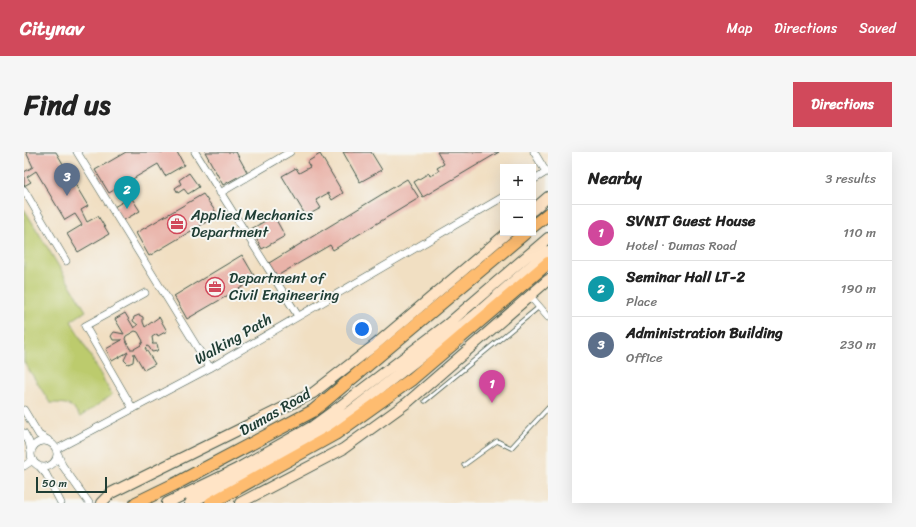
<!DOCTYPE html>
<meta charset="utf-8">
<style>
:root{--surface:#fff;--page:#f6f6f6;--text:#222;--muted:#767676;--line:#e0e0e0;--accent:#d1495b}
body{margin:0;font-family:Sriracha,sans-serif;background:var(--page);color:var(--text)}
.controls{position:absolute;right:12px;top:12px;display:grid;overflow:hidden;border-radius:0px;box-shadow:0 4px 16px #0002}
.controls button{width:36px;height:36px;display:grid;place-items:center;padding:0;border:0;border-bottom:1px solid var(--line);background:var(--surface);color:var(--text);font:20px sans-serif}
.scale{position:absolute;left:12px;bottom:10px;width:71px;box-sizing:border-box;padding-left:4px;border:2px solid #1f3d34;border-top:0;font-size:11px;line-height:14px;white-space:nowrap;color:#1f3d34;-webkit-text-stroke:3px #f6f6f2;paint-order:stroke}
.you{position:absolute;left:338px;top:177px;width:14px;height:14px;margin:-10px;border:3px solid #fff;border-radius:50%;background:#1a73e8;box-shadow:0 0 0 6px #1a73e833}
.badge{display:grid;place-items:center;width:26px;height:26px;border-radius:50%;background:var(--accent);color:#fff;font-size:13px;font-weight:700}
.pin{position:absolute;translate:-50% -33px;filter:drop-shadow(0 1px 2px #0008)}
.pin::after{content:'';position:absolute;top:21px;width:14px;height:12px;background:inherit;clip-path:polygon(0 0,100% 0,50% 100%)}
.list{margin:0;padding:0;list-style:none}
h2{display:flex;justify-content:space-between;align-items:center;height:52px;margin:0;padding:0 16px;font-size:17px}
h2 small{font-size:13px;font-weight:400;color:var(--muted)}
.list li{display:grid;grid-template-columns:26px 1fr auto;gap:12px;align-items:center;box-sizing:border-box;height:56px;padding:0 16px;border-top:1px solid var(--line)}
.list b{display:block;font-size:15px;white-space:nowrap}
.list p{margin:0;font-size:13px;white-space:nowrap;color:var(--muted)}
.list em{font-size:13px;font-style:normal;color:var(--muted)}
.map{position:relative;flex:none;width:524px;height:351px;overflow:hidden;border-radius:0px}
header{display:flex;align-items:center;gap:24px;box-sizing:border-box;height:56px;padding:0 20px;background:var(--accent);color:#fff}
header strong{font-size:19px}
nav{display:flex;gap:22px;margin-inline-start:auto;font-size:14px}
.intro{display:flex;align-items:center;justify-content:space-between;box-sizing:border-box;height:96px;padding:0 24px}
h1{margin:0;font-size:28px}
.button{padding:10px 18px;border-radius:0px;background:var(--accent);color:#fff;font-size:14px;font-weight:700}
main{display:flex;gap:24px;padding:0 24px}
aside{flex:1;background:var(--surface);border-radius:0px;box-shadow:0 4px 16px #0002}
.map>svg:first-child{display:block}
.garden{fill:#bccb6d;stroke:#6e8450}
.building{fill:#e9b3a9;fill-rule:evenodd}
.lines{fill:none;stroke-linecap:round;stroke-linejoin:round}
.lane-casing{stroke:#3e5549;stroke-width:5}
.street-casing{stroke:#3e5549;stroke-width:8}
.secondary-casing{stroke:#3e5549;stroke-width:12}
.primary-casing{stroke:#3e5549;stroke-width:14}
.lane{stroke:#fff;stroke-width:3.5}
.street{stroke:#fff;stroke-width:7}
.secondary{stroke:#ffe4c6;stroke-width:10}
.primary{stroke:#febc70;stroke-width:12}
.labels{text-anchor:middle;stroke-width:4;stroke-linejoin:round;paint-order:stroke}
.poi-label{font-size:15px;fill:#1f3d34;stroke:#f6f6f2;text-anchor:start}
.street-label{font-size:15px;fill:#1f3d34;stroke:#f6f6f2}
</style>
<header>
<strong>Citynav</strong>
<nav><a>Map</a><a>Directions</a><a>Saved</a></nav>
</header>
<div class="intro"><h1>Find us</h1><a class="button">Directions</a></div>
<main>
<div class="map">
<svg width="524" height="351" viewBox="0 0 524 351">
<rect width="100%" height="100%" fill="#f6f6f2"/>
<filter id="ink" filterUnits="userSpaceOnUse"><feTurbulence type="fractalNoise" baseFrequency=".025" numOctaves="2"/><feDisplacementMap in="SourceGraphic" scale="8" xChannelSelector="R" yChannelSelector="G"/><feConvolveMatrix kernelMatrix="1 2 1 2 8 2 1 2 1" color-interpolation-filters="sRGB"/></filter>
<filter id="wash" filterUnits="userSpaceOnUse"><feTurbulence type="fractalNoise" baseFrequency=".012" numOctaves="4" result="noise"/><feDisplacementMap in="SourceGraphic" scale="16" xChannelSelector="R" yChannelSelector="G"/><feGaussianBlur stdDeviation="0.9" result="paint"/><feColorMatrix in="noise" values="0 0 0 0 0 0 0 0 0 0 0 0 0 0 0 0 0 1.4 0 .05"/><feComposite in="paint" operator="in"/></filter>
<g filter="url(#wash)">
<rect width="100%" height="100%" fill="#f1dfc2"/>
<!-- garden -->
<path class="garden" d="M0,57L62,159L47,169L88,243L56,265C48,251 41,251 26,251L0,210Z"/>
<g id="blocks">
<!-- building -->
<path class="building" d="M2,0H32L64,54L57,58L63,70L74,64L85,82L54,100L43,82L58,73L51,62L41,68L12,19L3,25L7,30L0,34V20L9,15Z
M102,0H153L160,13L141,24L134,12L85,41L71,18Z
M181,0H212L223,20L199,33Z
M319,0H347L358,18L336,30Z
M413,0H475L399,45L390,30L405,21L406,24L415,19L413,16L420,12Z
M296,2L319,41L308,48L304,41L292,48L297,56L282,64L258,24L272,16L275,21L286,15L283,10Z
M165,21L175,35L164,42L160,37L154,41L151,36L157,32L155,28Z
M383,27L395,46L309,98L306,93L253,124L245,111Z
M179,42L194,63L125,104L112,81Z
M107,45L116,59L98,69L90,55Z
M250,64L261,84L238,97L227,77Z
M218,103L232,127L163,167L150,144Z
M101,161L110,176L114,173L109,169L110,165L115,163L119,165V170L121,175L135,165L143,179L134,184L133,182L128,185L129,191L128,192H133L134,196L133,199L128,200L125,195L123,194L121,196L131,212L120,218L110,201L109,210L104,212L100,208L104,200L88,209L82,197L98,188H89L87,184L90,180L100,182L91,167ZM111,179L114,180L119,189L117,193L110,197H106L101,187L102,184Z"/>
</g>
</g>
<g filter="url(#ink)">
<use href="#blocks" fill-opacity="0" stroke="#3e5549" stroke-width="1"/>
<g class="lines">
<!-- lane casing -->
<g class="lane-casing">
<path id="lane" d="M401,249L515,155
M440,313L473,289L487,296L524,256"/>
</g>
<!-- street casing -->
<g class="street-casing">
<path id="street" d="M53,0L186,216
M171,0L274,164
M509,28L522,20L510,0
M0,38L42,109
M196,41L266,0
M506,144L524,165
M109,257L61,174L121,141
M0,258L15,283L24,288
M0,281L5,290L7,300
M7 302a13 13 0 1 1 26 0a13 13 0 1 1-26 0Z
M33,297L186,216L479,45
M34,302L38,313L65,351
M0,314L9,308
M15,314L22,322L37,351"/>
</g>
<!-- secondary casing -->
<g class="secondary-casing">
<path id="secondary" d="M509,58L524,45
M77,351L87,341L289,241L351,193L483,81
M143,351L211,318L289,274L315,255L424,172L524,86
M166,351L214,326L287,285L327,259L450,164L524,99
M216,351L319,297L384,250L524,128"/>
</g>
<!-- primary casing -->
<g class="primary-casing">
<path id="primary" d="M509,74L524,62
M112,351L155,330L289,259L501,81
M187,351L311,282L388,227L524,111"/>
</g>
<!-- lane -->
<use href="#lane" class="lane"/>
<!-- street -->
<use href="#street" class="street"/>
<!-- secondary -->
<use href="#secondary" class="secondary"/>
<!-- primary -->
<use href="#primary" class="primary"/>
</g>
</g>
<!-- icons -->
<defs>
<g id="office-ring" transform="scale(1)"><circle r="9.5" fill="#f6f6f2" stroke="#d1495b" stroke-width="1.5"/><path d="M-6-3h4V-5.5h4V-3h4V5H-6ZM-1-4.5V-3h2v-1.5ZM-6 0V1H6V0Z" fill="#d1495b"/></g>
</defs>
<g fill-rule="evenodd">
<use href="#office-ring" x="153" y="72"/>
<use href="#office-ring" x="191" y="135"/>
</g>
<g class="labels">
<!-- poi labels -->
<g class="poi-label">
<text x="167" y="68">Applied Mechanics<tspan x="167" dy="17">Department</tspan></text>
<text x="205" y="131">Department of<tspan x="205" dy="17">Civil Engineering</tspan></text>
</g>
<!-- street labels -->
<g class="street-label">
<text transform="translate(209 187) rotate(-30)" y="5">Walking Path</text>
<text transform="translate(251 260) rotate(-30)" y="5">Dumas Road</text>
</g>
</g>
</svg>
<div class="controls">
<button>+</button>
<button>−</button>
</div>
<div class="scale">50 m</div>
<div class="you"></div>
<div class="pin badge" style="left:468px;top:251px;background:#d1479c">1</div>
<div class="pin badge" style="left:103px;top:57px;background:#0f9aa8">2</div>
<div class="pin badge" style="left:43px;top:44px;background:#5c6f8a">3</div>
</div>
<aside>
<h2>Nearby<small>3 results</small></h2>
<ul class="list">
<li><span class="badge" style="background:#d1479c">1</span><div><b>SVNIT Guest House</b><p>Hotel · Dumas Road</p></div><em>110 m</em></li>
<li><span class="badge" style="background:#0f9aa8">2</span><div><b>Seminar Hall LT-2</b><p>Place</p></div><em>190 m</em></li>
<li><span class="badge" style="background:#5c6f8a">3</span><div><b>Administration Building</b><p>Office</p></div><em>230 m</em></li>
</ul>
</aside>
</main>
